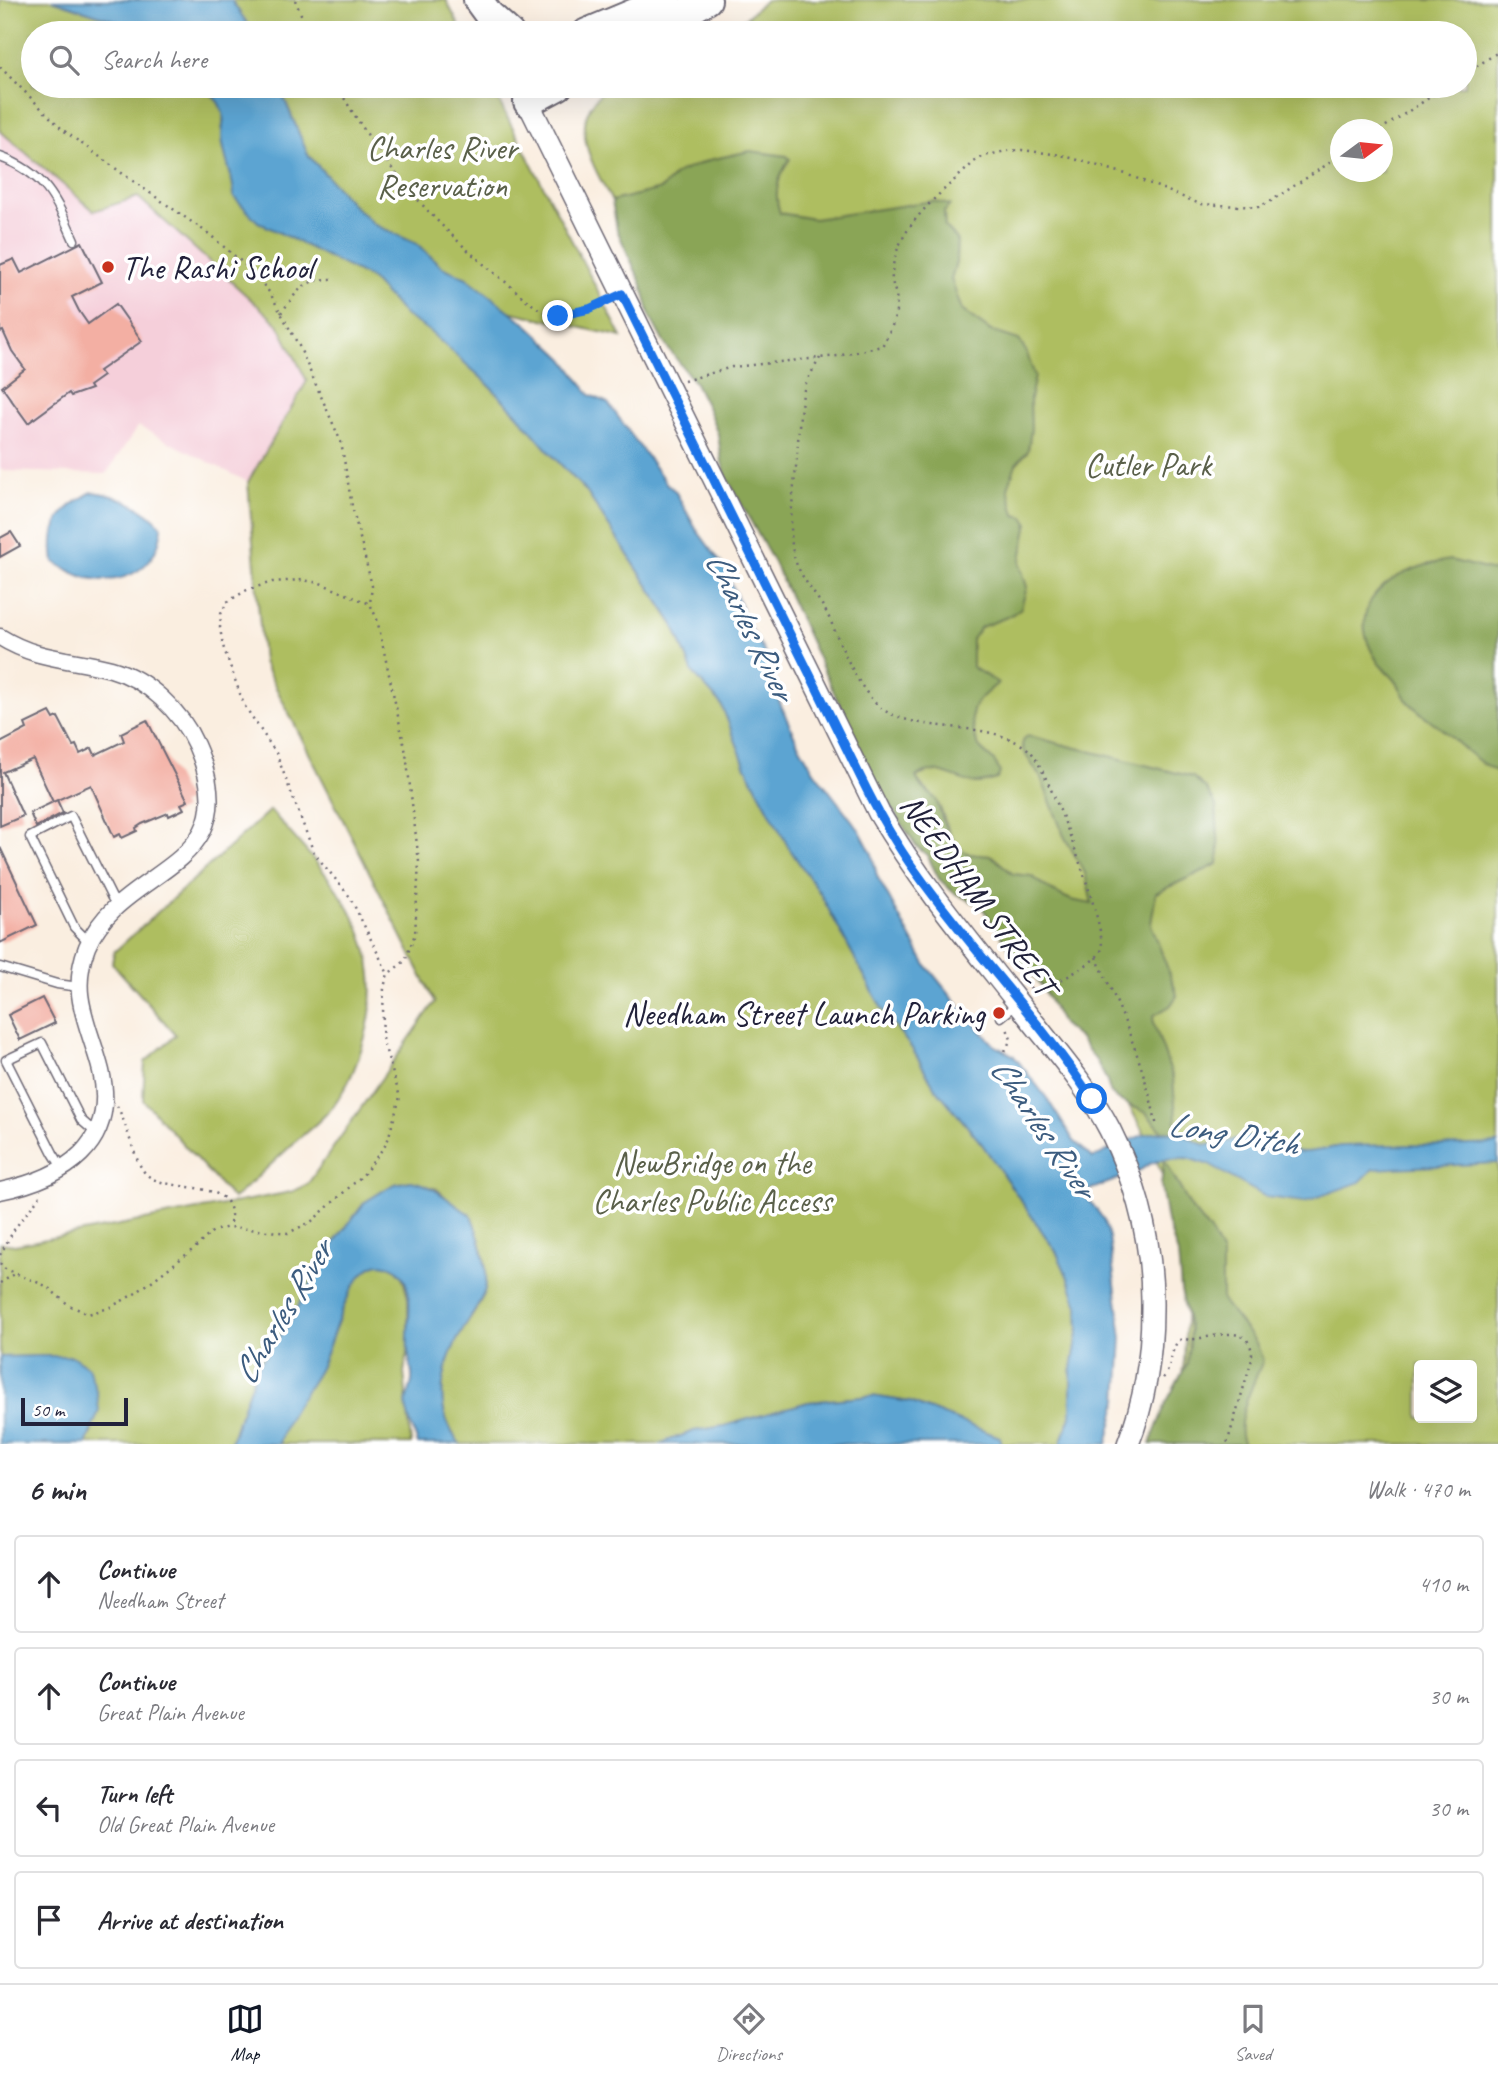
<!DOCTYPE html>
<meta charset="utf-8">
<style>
:root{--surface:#fff;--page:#f7f7f7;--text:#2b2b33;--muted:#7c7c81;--line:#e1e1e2;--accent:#111827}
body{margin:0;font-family:Caveat,sans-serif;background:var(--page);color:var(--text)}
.controls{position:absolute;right:21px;bottom:21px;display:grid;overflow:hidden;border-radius:7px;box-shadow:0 7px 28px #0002}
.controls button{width:63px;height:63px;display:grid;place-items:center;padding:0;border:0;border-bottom:2px solid var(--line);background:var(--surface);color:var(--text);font:35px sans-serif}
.compass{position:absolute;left:1330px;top:119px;width:63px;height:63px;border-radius:50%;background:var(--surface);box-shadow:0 7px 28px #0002;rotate:75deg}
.scale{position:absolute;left:21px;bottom:18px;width:107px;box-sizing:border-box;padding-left:7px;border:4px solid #22223b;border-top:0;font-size:19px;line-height:24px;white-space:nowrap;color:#22223b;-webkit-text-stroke:5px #fff;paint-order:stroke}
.stop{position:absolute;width:21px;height:21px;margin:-16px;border:5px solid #1a73e8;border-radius:50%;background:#fff}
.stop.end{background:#1a73e8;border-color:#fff;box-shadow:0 2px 7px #0008}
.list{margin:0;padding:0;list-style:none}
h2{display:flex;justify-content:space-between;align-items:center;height:91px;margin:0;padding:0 28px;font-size:30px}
h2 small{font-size:23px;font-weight:400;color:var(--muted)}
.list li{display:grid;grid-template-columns:46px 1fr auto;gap:21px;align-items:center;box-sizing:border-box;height:98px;margin:0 14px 14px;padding:0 14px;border:2px solid var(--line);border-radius:7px}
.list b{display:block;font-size:26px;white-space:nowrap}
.list p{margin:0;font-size:23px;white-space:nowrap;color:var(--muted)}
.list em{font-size:23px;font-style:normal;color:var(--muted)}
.icon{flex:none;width:38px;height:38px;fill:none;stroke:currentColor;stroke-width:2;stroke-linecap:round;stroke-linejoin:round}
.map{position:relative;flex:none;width:1498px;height:1444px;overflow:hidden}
.search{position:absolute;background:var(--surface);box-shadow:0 7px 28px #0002;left:21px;right:21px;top:21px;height:77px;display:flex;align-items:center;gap:18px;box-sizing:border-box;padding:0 24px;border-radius:38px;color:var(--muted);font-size:26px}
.sheet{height:539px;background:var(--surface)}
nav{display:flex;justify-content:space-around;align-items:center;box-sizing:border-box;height:98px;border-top:2px solid var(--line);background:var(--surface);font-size:19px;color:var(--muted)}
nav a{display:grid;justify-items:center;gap:4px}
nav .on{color:var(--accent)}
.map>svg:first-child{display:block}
.built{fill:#f5cfda}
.green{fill:#aebe61;stroke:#68704e;stroke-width:2;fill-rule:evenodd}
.forest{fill:#8aa557;stroke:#566449;stroke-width:2}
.water{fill:#5ba4d2;stroke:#3e6386;stroke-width:2}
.building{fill:#f3afa3}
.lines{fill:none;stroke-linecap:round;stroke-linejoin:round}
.service-casing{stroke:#6e6975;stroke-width:11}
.minor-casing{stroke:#6e6975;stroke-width:19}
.secondary-casing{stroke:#6e6975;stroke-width:24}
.motorway-casing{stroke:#6e6975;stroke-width:32}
.path{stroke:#6e6975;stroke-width:2.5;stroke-dasharray:2 5;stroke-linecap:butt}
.service{stroke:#fff;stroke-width:8}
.minor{stroke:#fff;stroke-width:16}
.secondary{stroke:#fff;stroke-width:21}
.motorway{stroke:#fff;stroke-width:28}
.route{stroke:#1a73e8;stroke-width:9}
.poi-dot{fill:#c8321e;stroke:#fff;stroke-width:2.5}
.labels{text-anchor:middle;stroke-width:7;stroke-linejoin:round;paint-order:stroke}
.park-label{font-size:33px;fill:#5a604a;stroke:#fff}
.poi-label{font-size:33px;fill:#22223b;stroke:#fff;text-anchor:start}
.street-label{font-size:33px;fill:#22223b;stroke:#fff}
.water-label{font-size:35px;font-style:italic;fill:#3c5c7f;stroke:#fff}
</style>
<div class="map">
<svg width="1498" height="1444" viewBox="0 0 1498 1444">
<rect width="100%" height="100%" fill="#fff"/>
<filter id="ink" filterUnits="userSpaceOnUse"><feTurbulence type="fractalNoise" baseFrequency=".0143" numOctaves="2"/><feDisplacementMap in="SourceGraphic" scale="14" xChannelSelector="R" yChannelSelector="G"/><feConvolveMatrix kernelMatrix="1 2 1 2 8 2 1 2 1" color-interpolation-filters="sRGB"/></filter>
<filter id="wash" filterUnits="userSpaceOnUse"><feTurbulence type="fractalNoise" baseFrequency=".00686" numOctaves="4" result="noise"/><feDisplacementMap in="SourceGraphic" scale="28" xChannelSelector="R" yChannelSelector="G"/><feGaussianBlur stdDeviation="1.57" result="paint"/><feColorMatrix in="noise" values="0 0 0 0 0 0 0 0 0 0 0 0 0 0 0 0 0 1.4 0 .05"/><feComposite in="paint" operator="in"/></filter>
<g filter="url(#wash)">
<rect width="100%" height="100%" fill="#faeee0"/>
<!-- built -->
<path class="built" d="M0,131L94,211L138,197L278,324L308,381L248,482L138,426L106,474L5,471L0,469Z"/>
<!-- green -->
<path class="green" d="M0,0H52L116,21L142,33H33V86H203C210,92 218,99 221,108C226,117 222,126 222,136C223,157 234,176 235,197L258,222L370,278L406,316L428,330L485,381L518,415L550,453L586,491L673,624L693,673L721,704L746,767L789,848L820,893L881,1007L913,1050L934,1086L982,1144L1057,1253L1070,1282L1078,1306L1079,1328L1071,1374V1416L1061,1444H1002L999,1437L910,1402L872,1396L808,1402L724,1426L694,1431L659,1444H460C436,1413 438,1375 456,1342C465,1324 480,1309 485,1289C490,1266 479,1236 471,1215L455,1206L437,1189L411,1181L394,1184L365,1202L334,1243L301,1300L294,1316L257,1367L230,1444H86L92,1431L55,1356L0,1357V1243L15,1245L291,1192L307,1185L435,1002L263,662L248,482L307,381L278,324L138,197L94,211L0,131Z
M231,0H446L463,33H254Z
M766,0H1498V1444H1171L1184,1361L1187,1299L1167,1188L1153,1151L1131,1109L976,855C943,851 950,816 934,798C928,790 921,787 916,777L926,773L629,197L612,201C591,162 564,120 609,86H1465V33H721L741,22ZM1340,130H1382V172H1340ZM1419,1365H1472V1418H1419Z
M279,86H491L622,337L508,311L467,278L442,267L417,244L375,225L350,202L308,155Z
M270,810C331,879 393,937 365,1037C357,1065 347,1091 327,1113C318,1123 306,1132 296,1141C275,1161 254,1180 233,1199L143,1100L145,1062L176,1035L112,963L114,952Z
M382,1263L397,1270L402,1276L408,1298V1350L404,1372L411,1444H274L292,1405L331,1338L354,1282L373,1264Z"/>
<!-- forest -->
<path class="forest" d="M750,151L787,156L790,159C778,177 773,193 780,213L814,219L933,201L950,205L944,212L945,227L957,239L956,263L951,279L962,310L991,331L1019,340L1026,351L1035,376L1030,399L1031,429L1028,451L1016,464L1008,488L1015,515L1024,517L1028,523L1020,564L1027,587L1021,608L1010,616L981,627L972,639V667L998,683C982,697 968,704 973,727C974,733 976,743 980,748C990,759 995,757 1000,773L997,779C989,781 982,783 975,783C955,781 935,762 916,777L920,785L936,799L945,826L957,846L968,854L992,856L1013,874L1031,876L1052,891L1071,900L1092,904L1085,873L1064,836L1041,778L1024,752L1022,745L1024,739L1027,736L1033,737L1193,777L1206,789L1216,805L1219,852L1218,864L1156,893L1151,924L1176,991L1177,996L1170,1006L1153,1016L1154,1024L1173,1078L1177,1132L1162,1131L1145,1112L1116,1099L1110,1091L1106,1079L1097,1062L1080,1039L1062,1024L1041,985L1010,949L981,906L954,893L939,879L927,855L917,847L903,826L875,781L774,563L727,478L722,463L718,434L708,409L695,383L664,343L650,317L642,285L617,230L612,201L661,189L677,173L709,160Z
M1450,560L1498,572V772C1476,762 1461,745 1443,730C1431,720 1416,711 1406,699C1402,693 1400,686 1395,680C1391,675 1385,670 1380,665C1336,602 1394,568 1450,560Z
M1164,1159L1191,1208L1212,1234L1222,1254V1300L1256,1343L1263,1360C1255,1381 1232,1424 1244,1444H1150L1167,1401L1187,1364L1190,1331L1181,1290L1178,1254L1167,1222L1161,1186Z"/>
<!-- water -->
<path class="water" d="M52,0H231L254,33H142L116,21Z
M203,86H279L308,155L350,202L375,225L417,244L442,267L467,278L529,326L564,359L590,395L608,403L667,484L675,491L696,529L726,570L747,622L774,669L773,687L798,744L814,771L860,831L872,854L877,876L925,964L963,1011L995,1046L1013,1055L1046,1097L1074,1141L1093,1158C1120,1145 1147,1127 1179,1133C1187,1135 1194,1142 1203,1144C1220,1148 1241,1133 1261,1136C1277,1138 1288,1153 1305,1152C1318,1152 1330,1147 1342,1146C1394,1144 1446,1147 1498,1144V1163L1373,1169L1360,1182L1304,1202L1266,1197L1209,1165L1187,1158L1164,1159L1150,1164L1137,1172L1089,1190L1087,1197L1104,1220L1109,1237L1122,1338L1118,1400L1107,1444H1061L1071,1416V1374L1079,1328L1078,1306L1070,1282L1057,1253L982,1144L934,1086L913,1050L881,1007L820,893L789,848L746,767L721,704L693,673L673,623L586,491L550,453L518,415L485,381L428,330L406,316L370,278L258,222L234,197C234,176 223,157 222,136C222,126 226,117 221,108C218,99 210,92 203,86Z
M92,492C118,495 146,507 162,527C158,567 127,586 88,578C77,576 64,568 54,562C48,524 61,509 92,492Z
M411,1181C436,1185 450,1203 471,1215C478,1234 490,1269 485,1289C479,1309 464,1324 456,1342C439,1376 435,1413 460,1444H418C414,1432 406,1415 406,1403C407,1394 413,1386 412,1377C412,1368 409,1360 408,1351C406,1327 415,1299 403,1277C399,1271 393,1266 386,1265C351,1255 332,1347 319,1370C305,1395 286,1414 279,1444H230L257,1367L294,1316L301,1300L334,1243L365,1202L394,1184Z
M36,1356H72L88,1367L97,1393L99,1411L86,1444H0V1357Z
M872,1396L910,1402L1000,1437L1002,1444H659L694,1431L724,1426L808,1402Z"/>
<g id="blocks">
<!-- building -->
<path class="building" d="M82,242L102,282L72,297L79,311L88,324L116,304L142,341L99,371L103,376L89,386L91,389L71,396L69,393L28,423L2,387L25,369L12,351L3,331L0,332V265L14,259L21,273Z
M11,532L20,546L0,557V538Z
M50,712L54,719L58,717L73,746L76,745L80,754L92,748L95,755L124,741L121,733L147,720L188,801L181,804L184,809L169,816L168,813L142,824L136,828L137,831L122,838L120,834L114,837L91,785L53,802L33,759L3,772L23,816L0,826V743L27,729L25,724Z
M57,800L63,813L36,827L30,813Z
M0,847L37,925L0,943Z
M42,998L55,1023L20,1040L8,1015Z"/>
</g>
</g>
<g filter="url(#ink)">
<use href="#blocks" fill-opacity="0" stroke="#6e6975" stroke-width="2"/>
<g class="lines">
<!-- service casing -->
<g class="service-casing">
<path id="service" d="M0,157C45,173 56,199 74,240
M89,942L74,927L30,837L71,816L112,898L119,906
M0,967L57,984L79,987
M1001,1017L1016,1005
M63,1169L53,1153L6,1060L42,1043L81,1120L96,1133"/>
</g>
<!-- minor casing -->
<g class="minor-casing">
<path id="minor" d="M0,637C39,661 70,658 111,669C147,679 181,711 196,745C252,871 121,864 87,947C68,995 90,1026 101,1071C118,1145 64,1178 0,1191"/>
</g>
<!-- secondary casing -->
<g class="secondary-casing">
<path id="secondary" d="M520,86L879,813C923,888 980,954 1033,1022C1061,1057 1090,1091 1110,1130C1138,1186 1153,1247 1152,1309C1152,1356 1145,1401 1128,1444"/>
</g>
<!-- motorway casing -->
<g class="motorway-casing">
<path id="motorway" d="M478,0L489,15L509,33
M587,33L666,0
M650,33L707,0
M528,102L558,86"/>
</g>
<!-- path -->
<path class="path" d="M295,0L309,33
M0,67L63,130L130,179L209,234L251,270L270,293L299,346L341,442L352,506L372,586L370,603
M1465,74L1498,52
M337,86C382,164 435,227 507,283C519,293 534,309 550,314C569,320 590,309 606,301
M1380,130L1447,86
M281,313C299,289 304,278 336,279
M820,358C815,367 808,377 805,386C799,408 799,433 797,455C795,486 786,530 795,560C801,577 812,590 822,605C828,614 832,624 836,634C846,657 864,700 887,712C931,735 989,719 1029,750C1046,763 1110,933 1101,951C1094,964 1057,982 1044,989L1035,991L1029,987
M684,381L732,367L838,356L882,346C891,331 899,313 896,295C894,287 891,282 892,273C896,225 942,193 974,162L984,156L1006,151L1022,150L1061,155L1126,174L1200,204L1258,207L1271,201L1340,156
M1096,957C1122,1011 1145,1068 1157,1127
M1005,1051L1011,1039L1006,1026
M117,1106C127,1123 135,1165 147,1175C171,1195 244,1176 229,1227
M0,1255L15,1228L40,1196
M0,1263L3,1268L46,1286L69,1305L88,1314L109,1308L136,1293L195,1248L213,1231L229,1227L288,1233L311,1222L363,1175L387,1143L400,1097L382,1038L384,987L388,974L405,961L415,934L419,862L406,753L377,619L370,604L320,583L302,580L272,582L247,590L227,602L221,614L220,628L223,646L244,705L276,753L314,853L350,897L388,974
M0,1283L15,1274
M1163,1378C1173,1367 1169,1351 1179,1340C1186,1339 1194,1340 1201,1338C1222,1335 1253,1324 1252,1359L1227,1444"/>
<!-- service -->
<use href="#service" class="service"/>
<!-- minor -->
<use href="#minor" class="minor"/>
<!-- secondary -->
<use href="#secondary" class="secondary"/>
<!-- motorway -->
<use href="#motorway" class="motorway"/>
</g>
</g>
<g class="lines" filter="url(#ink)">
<!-- route -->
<path class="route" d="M558,316L589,309L622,294L860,776C876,809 894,842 916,872C971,950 1040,1019 1092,1099"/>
</g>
<!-- markers -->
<g class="poi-dot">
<circle cx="108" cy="267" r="7"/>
<circle cx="999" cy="1013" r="7"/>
</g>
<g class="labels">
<!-- park labels -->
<g class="park-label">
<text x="442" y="159">Charles River<tspan x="442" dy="38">Reservation</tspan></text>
<text x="1148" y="476">Cutler Park</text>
<text x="712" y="1174">NewBridge on the<tspan x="712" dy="38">Charles Public Access</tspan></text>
</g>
<!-- poi labels -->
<g class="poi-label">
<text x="122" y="279">The Rashi School</text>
<text x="985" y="1025" text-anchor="end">Needham Street Launch Parking</text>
</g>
<!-- street labels -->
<g class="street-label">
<text transform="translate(979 894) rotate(54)" y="12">NEEDHAM STREET</text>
</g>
<!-- water labels -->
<g class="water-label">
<text transform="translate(751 625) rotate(64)" y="12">Charles River</text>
<text transform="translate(1044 1127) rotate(56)" y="12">Charles River</text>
<text transform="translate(1233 1133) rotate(9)" y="12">Long Ditch</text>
<text transform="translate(282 1312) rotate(-59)" y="12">Charles River</text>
</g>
</g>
</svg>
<div class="controls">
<button><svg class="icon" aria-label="layers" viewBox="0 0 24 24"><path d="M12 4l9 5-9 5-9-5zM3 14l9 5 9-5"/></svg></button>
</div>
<svg class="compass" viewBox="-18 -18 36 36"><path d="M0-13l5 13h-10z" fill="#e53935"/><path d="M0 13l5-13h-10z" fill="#7c7c81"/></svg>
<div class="scale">50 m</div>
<div class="stop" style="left:1092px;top:1099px"></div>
<div class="stop end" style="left:558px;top:316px"></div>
<div class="search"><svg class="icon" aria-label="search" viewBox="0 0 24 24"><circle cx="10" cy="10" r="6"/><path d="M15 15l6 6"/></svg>Search here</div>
</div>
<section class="sheet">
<h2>6 min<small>Walk · 470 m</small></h2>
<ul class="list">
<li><svg class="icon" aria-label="ahead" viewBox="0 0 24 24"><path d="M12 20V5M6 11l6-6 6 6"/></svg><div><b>Continue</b><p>Needham Street</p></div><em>410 m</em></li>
<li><svg class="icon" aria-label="ahead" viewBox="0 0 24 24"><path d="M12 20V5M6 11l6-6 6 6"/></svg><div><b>Continue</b><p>Great Plain Avenue</p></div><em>30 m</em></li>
<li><svg class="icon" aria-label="left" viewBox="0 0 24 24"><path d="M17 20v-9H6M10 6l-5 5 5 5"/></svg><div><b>Turn left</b><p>Old Great Plain Avenue</p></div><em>30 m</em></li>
<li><svg class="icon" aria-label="arrive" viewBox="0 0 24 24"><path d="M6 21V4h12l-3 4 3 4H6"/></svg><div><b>Arrive at destination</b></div></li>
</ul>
</section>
<nav>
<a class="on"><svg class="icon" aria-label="map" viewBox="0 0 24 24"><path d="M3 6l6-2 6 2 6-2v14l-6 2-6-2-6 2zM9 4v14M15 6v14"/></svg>Map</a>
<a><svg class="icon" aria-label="directions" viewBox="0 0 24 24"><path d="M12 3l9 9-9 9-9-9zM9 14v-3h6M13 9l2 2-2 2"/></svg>Directions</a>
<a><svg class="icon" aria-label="saved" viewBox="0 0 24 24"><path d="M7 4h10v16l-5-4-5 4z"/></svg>Saved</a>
</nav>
